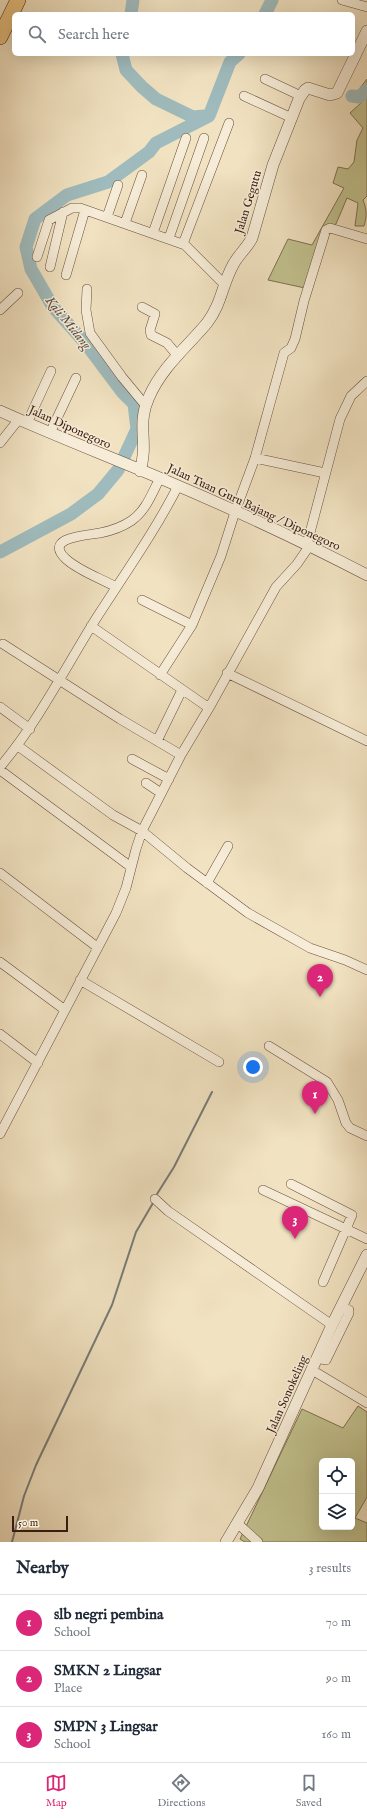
<!DOCTYPE html>
<style>
:root{--surface:#fff;--page:#f2f2f3;--text:#1f2937;--muted:#747a83;--line:#e0e1e3;--accent:#db2777}
body{margin:0;font-family:"IM FELL English",serif;background:var(--page);color:var(--text)}
.controls{position:absolute;right:12px;bottom:12px;display:grid;overflow:hidden;border-radius:6px;box-shadow:0 4px 16px #0002}
.controls button{width:36px;height:36px;display:grid;place-items:center;padding:0;border:0;border-bottom:1px solid var(--line);background:var(--surface);color:var(--text);font:20px sans-serif}
.scale{position:absolute;left:12px;bottom:10px;width:56px;box-sizing:border-box;padding-left:4px;border:2px solid #3b1e12;border-top:0;font-size:11px;line-height:14px;white-space:nowrap;color:#3b1e12;-webkit-text-stroke:3px #f6ecd7;paint-order:stroke}
.you{position:absolute;left:253px;top:1067px;width:14px;height:14px;margin:-10px;border:3px solid #fff;border-radius:50%;background:#1a73e8;box-shadow:0 0 0 6px #1a73e833}
.badge{display:grid;place-items:center;width:26px;height:26px;border-radius:50%;background:var(--accent);color:#fff;font-size:13px;font-weight:700}
.pin{position:absolute;translate:-50% -33px;filter:drop-shadow(0 1px 2px #0008)}
.pin::after{content:'';position:absolute;top:21px;width:14px;height:12px;background:inherit;clip-path:polygon(0 0,100% 0,50% 100%)}
.list{margin:0;padding:0;list-style:none}
h2{display:flex;justify-content:space-between;align-items:center;height:52px;margin:0;padding:0 16px;font-size:17px}
h2 small{font-size:13px;font-weight:400;color:var(--muted)}
.list li{display:grid;grid-template-columns:26px 1fr auto;gap:12px;align-items:center;box-sizing:border-box;height:56px;padding:0 16px;border-top:1px solid var(--line)}
.list b{display:block;font-size:15px;white-space:nowrap}
.list p{margin:0;font-size:13px;white-space:nowrap;color:var(--muted)}
.list em{font-size:13px;font-style:normal;color:var(--muted)}
.icon{flex:none;width:22px;height:22px;fill:none;stroke:currentColor;stroke-width:2;stroke-linecap:round;stroke-linejoin:round}
.map{position:relative;flex:none;width:367px;height:1542px;overflow:hidden}
.search{position:absolute;background:var(--surface);box-shadow:0 4px 16px #0002;left:12px;right:12px;top:12px;height:44px;display:flex;align-items:center;gap:10px;box-sizing:border-box;padding:0 14px;border-radius:6px;color:var(--muted);font-size:15px}
.sheet{height:220px;background:var(--surface)}
nav{display:flex;justify-content:space-around;align-items:center;box-sizing:border-box;height:56px;border-top:1px solid var(--line);background:var(--surface);font-size:11px;color:var(--muted)}
nav a{display:grid;justify-items:center;gap:2px}
nav .on{color:var(--accent)}
.map>svg:first-child{display:block}
.green{fill:#c1c18e;stroke:#7e7050;fill-rule:evenodd}
.lines{fill:none;stroke-linecap:round;stroke-linejoin:round}
.stream{stroke:#777c79;stroke-width:2}
.river{stroke:#9fbbbd;stroke-width:13}
.minor-casing{stroke:#684f3e;stroke-width:10}
.tertiary-casing{stroke:#684f3e;stroke-width:12}
.trunk-casing{stroke:#3b1e12;stroke-width:16}
.minor{stroke:#f6ecd7;stroke-width:9}
.tertiary{stroke:#f6ecd7;stroke-width:11}
.trunk{stroke:#e8c180;stroke-width:15}
.labels{text-anchor:middle;stroke-width:3;stroke-linejoin:round;paint-order:stroke}
.street-label{font-size:12px;fill:#3b1e12;stroke:#f6ecd7}
.water-label{font-size:13px;font-style:italic;fill:#594d45;stroke:#f6ecd7}
</style>
<div class="map">
<svg width="367" height="1542" viewBox="0 0 367 1542">
<rect width="100%" height="100%" fill="#f1e2c1"/>
<filter id="stains"><feTurbulence type="fractalNoise" baseFrequency=".005" numOctaves="4"/><feColorMatrix values="0 0 0 0 .2 0 0 0 0 .09 0 0 0 0 .02 0 0 0 .5 -.17"/></filter>
<radialGradient id="worn" r=".72"><stop offset=".6" stop-color="#630" stop-opacity="0"/><stop offset="1" stop-color="#630" stop-opacity=".3"/></radialGradient>
<!-- green -->
<path class="green" d="M367,79V196L363,200C367,210 367,216 364,226H355L358,203L347,198L336,224L324,228L305,288L268,280L288,239L312,245L344,188L333,183L338,167L348,169L354,162L357,140L363,128L350,113L362,102L360,88Z
M358,1406L367,1412V1497L355,1518L367,1523V1542H245L240,1539L302,1409L343,1428ZM322,1461H352V1527H322Z"/>
<g class="lines">
<!-- stream -->
<path class="stream" d="M157,1194L174,1167L212,1092
M12,1542L24,1496L36,1465L112,1305L136,1232L153,1203"/>
<!-- river -->
<path class="river" d="M131,14L133,0
M265,14L272,0
M122,54L126,70L142,87L156,99L193,117L205,116
M352,96L359,97L367,90
M0,552L71,514L98,494L118,470L137,429L134,404L123,393L87,345L53,307L31,269L26,247L35,219L67,195L108,182L149,152L156,143L209,116L230,62L239,54"/>
<!-- minor casing -->
<g class="minor-casing">
<path id="minor" d="M342,0L367,7
M265,79L301,96
M244,96L292,118
M107,217L118,185
M125,223L142,175
M153,233L186,138
M169,238L204,138
M183,244L229,123
M37,257L49,220L72,208H80L185,245L225,285
M50,267L63,212
M66,275L85,210
M87,289L86,310L90,333L122,377L146,406
M142,307L155,314L150,330L151,335L167,343L177,355
M0,310L18,293
M27,423L51,371
M50,433L76,378
M0,443L19,419
M255,458L325,473
M307,544L340,419L351,396L367,381
M116,587C100,578 79,571 66,559C42,537 89,535 100,533C110,531 122,527 131,521C146,511 152,493 160,478
M142,600L192,625
M91,626L209,708
M3,644L120,719L181,755
M227,673L367,741
M160,675L192,625L221,556L235,512L255,458L284,353L291,348L295,339L304,301L326,230L330,228L367,239
M0,707L30,729
M157,741L182,690
M18,746L113,815L142,831L187,868L248,913L310,948L345,960L367,970
M132,759L169,779
M0,767C37,723 62,674 92,625C121,579 153,535 178,486
M0,770L131,867
M146,783L161,793
M0,873L97,947
M207,883L228,846
M0,962L65,1010
M80,980L219,1062
M0,1034L38,1063
M269,1046L327,1082L338,1100L346,1123L350,1128L367,1136
M0,1134L116,913L126,888L136,849L142,831L181,755L209,708L276,587L297,564L310,545
M291,1184L352,1215L346,1229L367,1239
M263,1190L346,1229L323,1282
M155,1199L168,1211L332,1325
M317,1358L326,1360L349,1313V1310L342,1307
M312,1370L367,1403
M237,1523L258,1542"/>
</g>
<!-- tertiary casing -->
<g class="tertiary-casing">
<path id="tertiary" d="M0,411C53,435 108,456 162,479C231,508 300,540 367,575
M140,471C149,442 136,425 149,397C162,367 187,347 207,323C222,303 222,285 233,265C238,255 247,248 252,238L273,165L299,99L305,90L308,88L330,95L337,93L367,31
M226,1542L258,1488L332,1325L367,1255"/>
</g>
<!-- trunk casing -->
<g class="trunk-casing">
<path id="trunk" d="M0,37L18,0"/>
</g>
<!-- minor -->
<use href="#minor" class="minor"/>
<!-- tertiary -->
<use href="#tertiary" class="tertiary"/>
<!-- trunk -->
<use href="#trunk" class="trunk"/>
</g>
<g class="labels">
<!-- street labels -->
<g class="street-label">
<text transform="translate(248 202) rotate(-73)" y="4">Jalan Gegutu</text>
<text transform="translate(70 427) rotate(24)" y="4">Jalan Diponegoro</text>
<text transform="translate(254 507) rotate(25)" y="4">Jalan Tuan Guru Bajang / Diponegoro</text>
<text transform="translate(287 1394) rotate(-66)" y="4">Jalan Sonokeling</text>
</g>
<!-- water labels -->
<g class="water-label">
<text transform="translate(69 322) rotate(51)" y="5">Kali Midang</text>
</g>
</g>
<rect width="100%" height="100%" filter="url(#stains)"/>
<rect width="100%" height="100%" fill="url(#worn)"/>
</svg>
<div class="controls">
<button><svg class="icon" aria-label="locate" viewBox="0 0 24 24"><circle cx="12" cy="12" r="6"/><path d="M12 2v4M12 18v4M2 12h4M18 12h4"/></svg></button>
<button><svg class="icon" aria-label="layers" viewBox="0 0 24 24"><path d="M12 4l9 5-9 5-9-5zM3 14l9 5 9-5"/></svg></button>
</div>
<div class="scale">50 m</div>
<div class="you"></div>
<div class="pin badge" style="left:315px;top:1114px">1</div>
<div class="pin badge" style="left:320px;top:997px">2</div>
<div class="pin badge" style="left:295px;top:1239px">3</div>
<div class="search"><svg class="icon" aria-label="search" viewBox="0 0 24 24"><circle cx="10" cy="10" r="6"/><path d="M15 15l6 6"/></svg>Search here</div>
</div>
<section class="sheet">
<h2>Nearby<small>3 results</small></h2>
<ul class="list">
<li><span class="badge">1</span><div><b>slb negri pembina</b><p>School</p></div><em>70 m</em></li>
<li><span class="badge">2</span><div><b>SMKN 2 Lingsar</b><p>Place</p></div><em>90 m</em></li>
<li><span class="badge">3</span><div><b>SMPN 3 Lingsar</b><p>School</p></div><em>160 m</em></li>
</ul>
</section>
<nav>
<a class="on"><svg class="icon" aria-label="map" viewBox="0 0 24 24"><path d="M3 6l6-2 6 2 6-2v14l-6 2-6-2-6 2zM9 4v14M15 6v14"/></svg>Map</a>
<a><svg class="icon" aria-label="directions" viewBox="0 0 24 24"><path d="M12 3l9 9-9 9-9-9zM9 14v-3h6M13 9l2 2-2 2"/></svg>Directions</a>
<a><svg class="icon" aria-label="saved" viewBox="0 0 24 24"><path d="M7 4h10v16l-5-4-5 4z"/></svg>Saved</a>
</nav>
